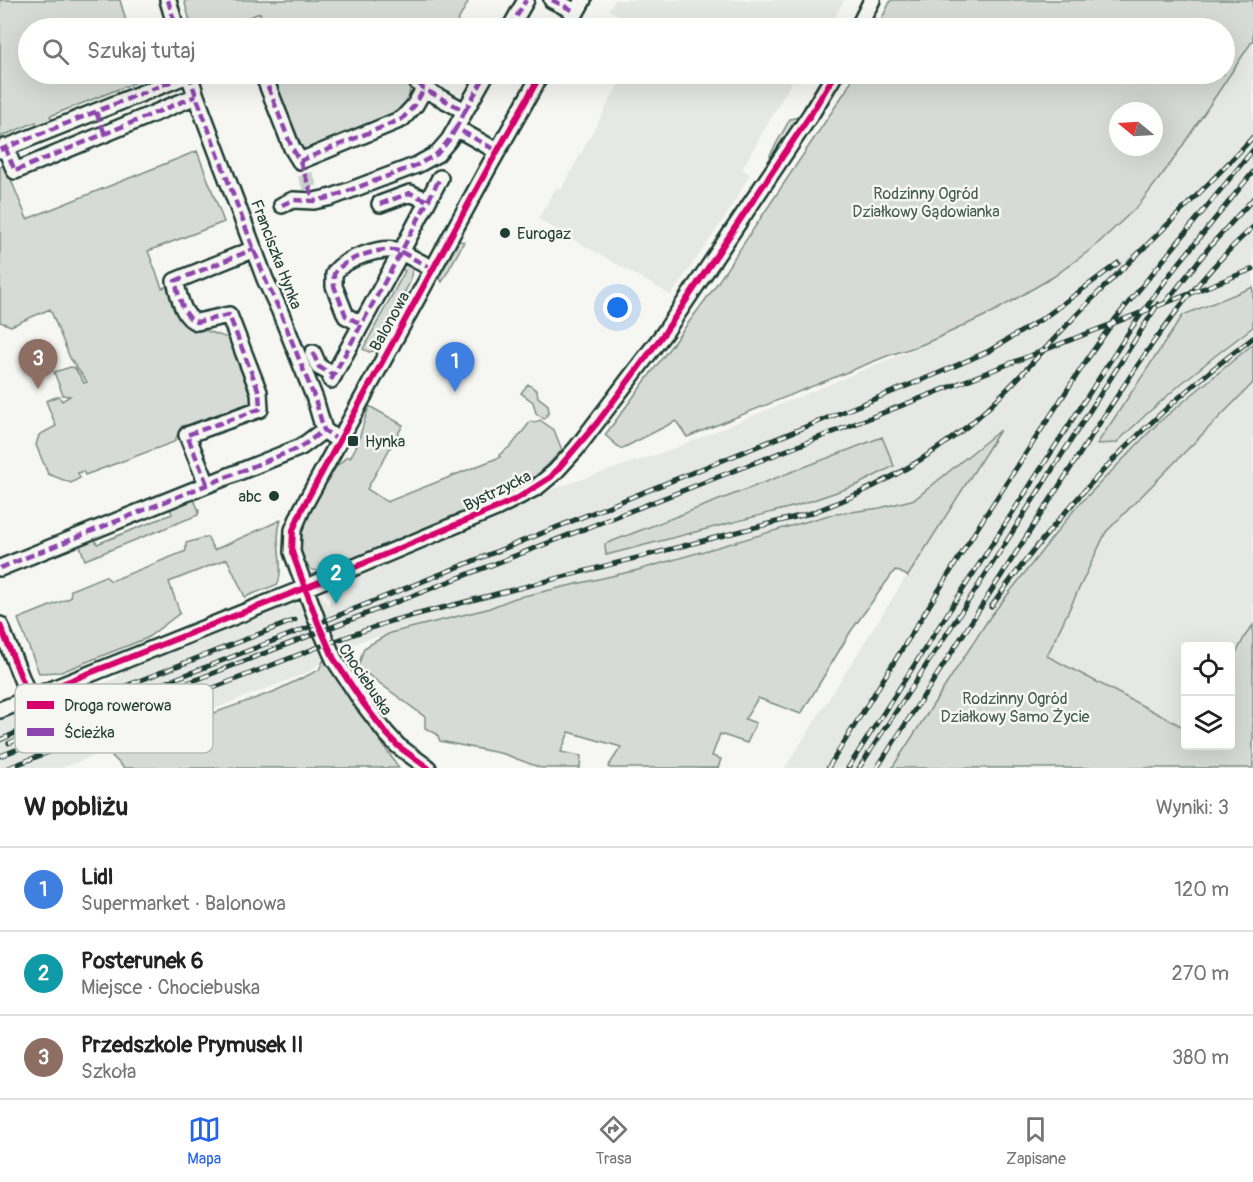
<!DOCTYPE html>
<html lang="pl">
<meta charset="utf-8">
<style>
:root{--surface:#fff;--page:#f2f2f2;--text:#222;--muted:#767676;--line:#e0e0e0;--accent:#2563eb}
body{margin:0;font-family:Pangolin,sans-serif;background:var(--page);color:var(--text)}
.controls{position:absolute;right:18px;bottom:18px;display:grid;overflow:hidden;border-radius:6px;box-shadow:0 6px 24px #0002}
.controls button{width:54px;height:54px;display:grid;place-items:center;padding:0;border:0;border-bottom:2px solid var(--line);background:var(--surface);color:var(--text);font:30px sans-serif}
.compass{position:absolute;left:1109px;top:102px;width:54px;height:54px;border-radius:50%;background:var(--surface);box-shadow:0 6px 24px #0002;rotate:288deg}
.you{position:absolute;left:618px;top:308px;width:21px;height:21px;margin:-15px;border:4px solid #fff;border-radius:50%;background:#1a73e8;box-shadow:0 0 0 9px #1a73e833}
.badge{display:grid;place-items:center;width:39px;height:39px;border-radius:50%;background:var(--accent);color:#fff;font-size:20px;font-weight:700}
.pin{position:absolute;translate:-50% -50px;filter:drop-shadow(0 2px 3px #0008)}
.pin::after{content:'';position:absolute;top:32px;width:21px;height:18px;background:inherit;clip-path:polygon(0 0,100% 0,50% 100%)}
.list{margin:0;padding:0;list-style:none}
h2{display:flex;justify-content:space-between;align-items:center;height:78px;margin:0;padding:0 24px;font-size:26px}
h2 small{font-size:20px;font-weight:400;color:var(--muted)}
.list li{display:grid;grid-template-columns:39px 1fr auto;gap:18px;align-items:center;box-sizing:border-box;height:84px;padding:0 24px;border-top:2px solid var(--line)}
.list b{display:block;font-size:22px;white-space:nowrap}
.list p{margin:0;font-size:20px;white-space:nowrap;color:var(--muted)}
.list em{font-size:20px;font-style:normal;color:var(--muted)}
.icon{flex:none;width:33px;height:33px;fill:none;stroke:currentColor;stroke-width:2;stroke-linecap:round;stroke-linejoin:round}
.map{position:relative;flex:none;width:1253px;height:768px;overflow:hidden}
.search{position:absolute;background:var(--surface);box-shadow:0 6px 24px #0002;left:18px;right:18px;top:18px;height:66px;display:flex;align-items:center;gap:15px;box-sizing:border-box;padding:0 21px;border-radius:33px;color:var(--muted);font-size:22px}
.sheet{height:330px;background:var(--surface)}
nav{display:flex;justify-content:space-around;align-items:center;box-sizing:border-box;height:84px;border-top:2px solid var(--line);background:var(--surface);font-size:16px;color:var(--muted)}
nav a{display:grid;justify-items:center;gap:3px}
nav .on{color:var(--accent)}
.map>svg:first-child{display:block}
.built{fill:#e6e8e4}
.green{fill:#d6dbd6;stroke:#7a8c85;stroke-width:1.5;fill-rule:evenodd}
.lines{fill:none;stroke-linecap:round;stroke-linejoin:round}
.minor-tunnel{stroke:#cbd1cc;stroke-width:15;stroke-dasharray:15 8;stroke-linecap:butt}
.minor-casing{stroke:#1f3d34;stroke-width:20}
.minor{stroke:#f6f6f2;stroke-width:15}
.rail-casing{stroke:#1f3d34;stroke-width:5}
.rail{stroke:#f6f6f2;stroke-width:3;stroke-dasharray:9;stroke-linecap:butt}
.quiet{stroke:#8e44ad;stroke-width:4.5;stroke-dasharray:9 4.5;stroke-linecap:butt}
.cycleway-casing{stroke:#f6f6f2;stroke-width:10}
.cycleway{stroke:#d6006c;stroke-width:6}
.poi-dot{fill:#1f3d34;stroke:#f6f6f2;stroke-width:2}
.labels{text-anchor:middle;stroke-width:5;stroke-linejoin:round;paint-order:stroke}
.park-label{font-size:16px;fill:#445d54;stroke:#f6f6f2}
.poi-label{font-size:16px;fill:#1f3d34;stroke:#f6f6f2;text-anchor:start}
.street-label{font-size:16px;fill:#1f3d34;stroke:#f6f6f2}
.key{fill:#f6f6f2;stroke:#b6beb9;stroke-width:1.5}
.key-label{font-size:16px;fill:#1f3d34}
</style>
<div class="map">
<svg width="1253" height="768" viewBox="0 0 1253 768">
<rect width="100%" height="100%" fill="#f6f6f2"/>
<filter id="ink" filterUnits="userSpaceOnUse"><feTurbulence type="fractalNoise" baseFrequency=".0167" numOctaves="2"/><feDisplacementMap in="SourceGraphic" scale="12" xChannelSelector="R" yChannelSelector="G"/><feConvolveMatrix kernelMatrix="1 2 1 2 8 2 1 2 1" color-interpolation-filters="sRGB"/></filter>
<g filter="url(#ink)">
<!-- built -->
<path class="built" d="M615,0H844L829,28H643L609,10Z
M1253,40V344L1229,363L908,768H785L998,432L915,499L512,605L364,640L343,648L306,673L62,768H0V716L72,688L85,690L115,679L126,667L273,610L322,595L327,605L334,597L335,589L383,563L556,488L673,449L904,353L993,312L1053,277L1093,248Z
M619,74H796L742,169L750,174L726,216L671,295L538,219L556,188L561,190L622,78L618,75Z
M1253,383V625L1245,636L1231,663L1230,646H1186L1185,728L1046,656L1106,532Z"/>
<!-- green -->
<path class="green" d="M0,0H120L128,28H28V74H157L50,116L53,124L39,129L36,122L0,137Z
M184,0H469L454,28H266L260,13L220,28H192Z
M891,0H1253V40L1171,163L1139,205L1093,248L1053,277L993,312L944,335L921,345L887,356L687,437L676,421L621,449L605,435L712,291L845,92L855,74H1224V28H877ZM1118,111H1154V147H1118Z
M278,74H404L411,82L407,107L390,121L313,152L294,145L270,86Z
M824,74H829L774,158L771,159L770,155L790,119L799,117Z
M197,151L224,222L148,251L162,288L168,286L173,288L186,324L234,340L254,391L251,404L195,428L187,425L182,426L174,442L85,475L83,471L78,473L80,478L71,483L48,474L36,445L39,435L56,426L46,401L59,396L62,401L70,396L63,395L54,372L71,367L75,368L84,383L87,382L70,358L50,309L11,326L0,322V167L5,165L27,219Z
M460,241L464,242L442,282L437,274L456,242Z
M405,262L413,265L410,282L373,351L369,352L363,349L405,271L398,267Z
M1253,287V327C1204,363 1159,401 1116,443L1097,444L1183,315Z
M1253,344V383L1106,532L1047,656L1185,728L1186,746H1230L1231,663L1245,636L1253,625V768H892L990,617L1074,510L1159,422Z
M528,384L537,391L538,397L548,405L549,412L544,419L536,413L533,402L521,393Z
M369,406L403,425L367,489L387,502L500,457L499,455L512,445L531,421L534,423L540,420L554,430L562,450L533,480L516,489L337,565L319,571L312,570C302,561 296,545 299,532C304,514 325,480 337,466C340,462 344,461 347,456L350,458L357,445Z
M1000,430L908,576L895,570L851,631L801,714L758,698L745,719L756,723L747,743L720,734L712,756L721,759L718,768H610L608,767L621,747L569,732L561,752L581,756L580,768H541L504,754L440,741L437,734L425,728V717L358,667L364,648L390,633L487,609L515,598L638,570L829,515L880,508L915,499Z
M882,437L894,466L857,485L796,506L606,555L605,544Z
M191,498L195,502L199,511L198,515L85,560L79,543L93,536L97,544L172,514L169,505Z
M281,520C273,542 285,563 278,584L245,597L227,559L169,582L180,613L147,638L61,672L39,673L18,619L70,598L71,590L105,576L111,581L186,551V543L207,537L214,550Z
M324,659L399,768H124L107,751L273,692L319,670Z"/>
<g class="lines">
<!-- minor-tunnel -->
<path class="minor-tunnel" d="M305,174L311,190"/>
<!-- minor casing -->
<g class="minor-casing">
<path id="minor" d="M168,0L176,28
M552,0L576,12
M510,28L526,0
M567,28L583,0
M858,28L872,0
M189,74L196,96L265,279L279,309L315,399L324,430L339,441
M263,74L292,148L300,161L402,119L415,105L424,89
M418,83L424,89L465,111L456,128L497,151
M465,111L486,74
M5,147L15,171L196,96
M0,150L190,74
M380,204L410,193L428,201
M282,205L293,200L314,201L332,197L417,165L437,154L449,140L456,128
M433,269L401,252L440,178
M313,353L319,367L334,375
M331,380L401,252C385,244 342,259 334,274V286L346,316L361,324
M207,484L187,435L260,409L259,392L229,315L197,322C182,318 179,294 175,281L254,249
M0,568L301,447L324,430
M0,625L29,697
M0,710L305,588L496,508L537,487L555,472L576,449L665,332L811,114L835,74
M428,768L398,746L386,733L363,703L334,659L318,623L292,552L293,530L302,509L488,168L541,74"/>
</g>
<!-- minor -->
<use href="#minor" class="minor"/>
<!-- rail casing -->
<g class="rail-casing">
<path id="rail" d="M1166,302L1211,245L1253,199
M991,607C1066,502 1149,415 1253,338
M0,740L77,705L295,620
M9,743L312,626L939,373L989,351L1045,317L1118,263
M0,756L1253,269
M8,768L321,646L391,621L811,513C869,492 921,464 969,425C1013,388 1049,342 1090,301C1144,247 1201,194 1253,137
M828,768L985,516L1088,358L1116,318L1253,150
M848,768L1132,327L1171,273L1253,172
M859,768L978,586L1158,304
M877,768C942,667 1007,567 1072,466C1126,382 1179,294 1253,227"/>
</g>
<!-- rail -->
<use href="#rail" class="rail"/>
<!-- quiet -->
<path class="quiet" d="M168,0L176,28
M552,0L576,12
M510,28L526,0
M189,74L196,96L265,279L279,309L315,399L324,430L339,441
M263,74L292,148L300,161L402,119L415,105L424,89
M418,83L424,89L465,111L456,128L497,151
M465,111L486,74
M96,112L105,134
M5,147L15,171L196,96
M0,150L190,74
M300,161L314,201
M380,204L410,193L428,201
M282,205L293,200L314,201L332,197L417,165L437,154L449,140L456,128
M433,269L401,252L440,178
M313,353L319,367L334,375
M331,380L401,252C385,244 342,259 334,274V286L346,316L361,324
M207,484L187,435L260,409L259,392L229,315L197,322C182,318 179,294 175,281L254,249
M0,568L301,447L324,430"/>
<!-- cycleway casing -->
<g class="cycleway-casing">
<path id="cycleway" d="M0,625L29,697L305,588L496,508L518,498L551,477L597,423L665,332L811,114L835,74
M428,768L398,746L386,733L363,703L334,659L318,623L292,552L293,530L302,509L488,168L541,74"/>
</g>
<!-- cycleway -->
<use href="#cycleway" class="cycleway"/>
</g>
</g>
<!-- markers -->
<g class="poi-dot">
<circle cx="505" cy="233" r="6"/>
<rect x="347" y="435" width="12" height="12" rx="3"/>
<circle cx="274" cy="496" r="6"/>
</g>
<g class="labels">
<!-- park labels -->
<g class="park-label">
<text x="926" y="199">Rodzinny Ogród<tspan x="926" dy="18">Działkowy Gądowianka</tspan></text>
<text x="1015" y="704">Rodzinny Ogród<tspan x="1015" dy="18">Działkowy Samo Życie</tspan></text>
</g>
<!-- poi labels -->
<g class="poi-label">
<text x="517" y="239">Eurogaz</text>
<text x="365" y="447">Hynka</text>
<text x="262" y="502" text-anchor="end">abc</text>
</g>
<!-- street labels -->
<g class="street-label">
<text transform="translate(277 254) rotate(69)" y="6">Franciszka Hynka</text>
<text transform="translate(389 321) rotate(-61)" y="6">Balonowa</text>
<text transform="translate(497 490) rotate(-26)" y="6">Bystrzycka</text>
<text transform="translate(366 679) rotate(56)" y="6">Chociebuska</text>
</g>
</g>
<!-- legend -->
<rect x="15" y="684" width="198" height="69" rx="9" class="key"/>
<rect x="27" y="701" width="27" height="8" fill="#d6006c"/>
<rect x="27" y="728" width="27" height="8" fill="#8e44ad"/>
<g class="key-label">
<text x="64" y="711">Droga rowerowa</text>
<text x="64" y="738">Ścieżka</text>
</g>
</svg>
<div class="controls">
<button><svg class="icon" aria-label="locate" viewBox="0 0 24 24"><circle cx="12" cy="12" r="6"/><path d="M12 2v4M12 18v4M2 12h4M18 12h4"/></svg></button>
<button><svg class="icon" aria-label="layers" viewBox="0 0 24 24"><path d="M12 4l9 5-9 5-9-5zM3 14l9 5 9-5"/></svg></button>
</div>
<svg class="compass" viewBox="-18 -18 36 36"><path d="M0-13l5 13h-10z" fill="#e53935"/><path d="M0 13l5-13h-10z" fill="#767676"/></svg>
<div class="you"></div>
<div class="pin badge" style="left:455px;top:392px;background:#3f7fe0">1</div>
<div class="pin badge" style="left:336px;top:604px;background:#0f9aa8">2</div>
<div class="pin badge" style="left:38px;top:389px;background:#8d6e63">3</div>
<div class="search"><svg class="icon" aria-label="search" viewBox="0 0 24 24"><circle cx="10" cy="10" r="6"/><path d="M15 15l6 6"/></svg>Szukaj tutaj</div>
</div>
<section class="sheet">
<h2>W pobliżu<small>Wyniki: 3</small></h2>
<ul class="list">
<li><span class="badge" style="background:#3f7fe0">1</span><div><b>Lidl</b><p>Supermarket · Balonowa</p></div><em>120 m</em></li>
<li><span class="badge" style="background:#0f9aa8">2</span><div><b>Posterunek 6</b><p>Miejsce · Chociebuska</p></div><em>270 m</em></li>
<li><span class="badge" style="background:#8d6e63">3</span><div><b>Przedszkole Prymusek II</b><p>Szkoła</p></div><em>380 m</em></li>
</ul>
</section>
<nav>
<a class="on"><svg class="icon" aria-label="map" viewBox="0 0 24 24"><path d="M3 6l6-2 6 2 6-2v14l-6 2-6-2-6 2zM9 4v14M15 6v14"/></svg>Mapa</a>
<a><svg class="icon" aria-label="directions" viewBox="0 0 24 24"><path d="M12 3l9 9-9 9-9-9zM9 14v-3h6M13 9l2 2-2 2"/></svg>Trasa</a>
<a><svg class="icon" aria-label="saved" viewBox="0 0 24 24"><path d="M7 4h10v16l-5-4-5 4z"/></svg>Zapisane</a>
</nav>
